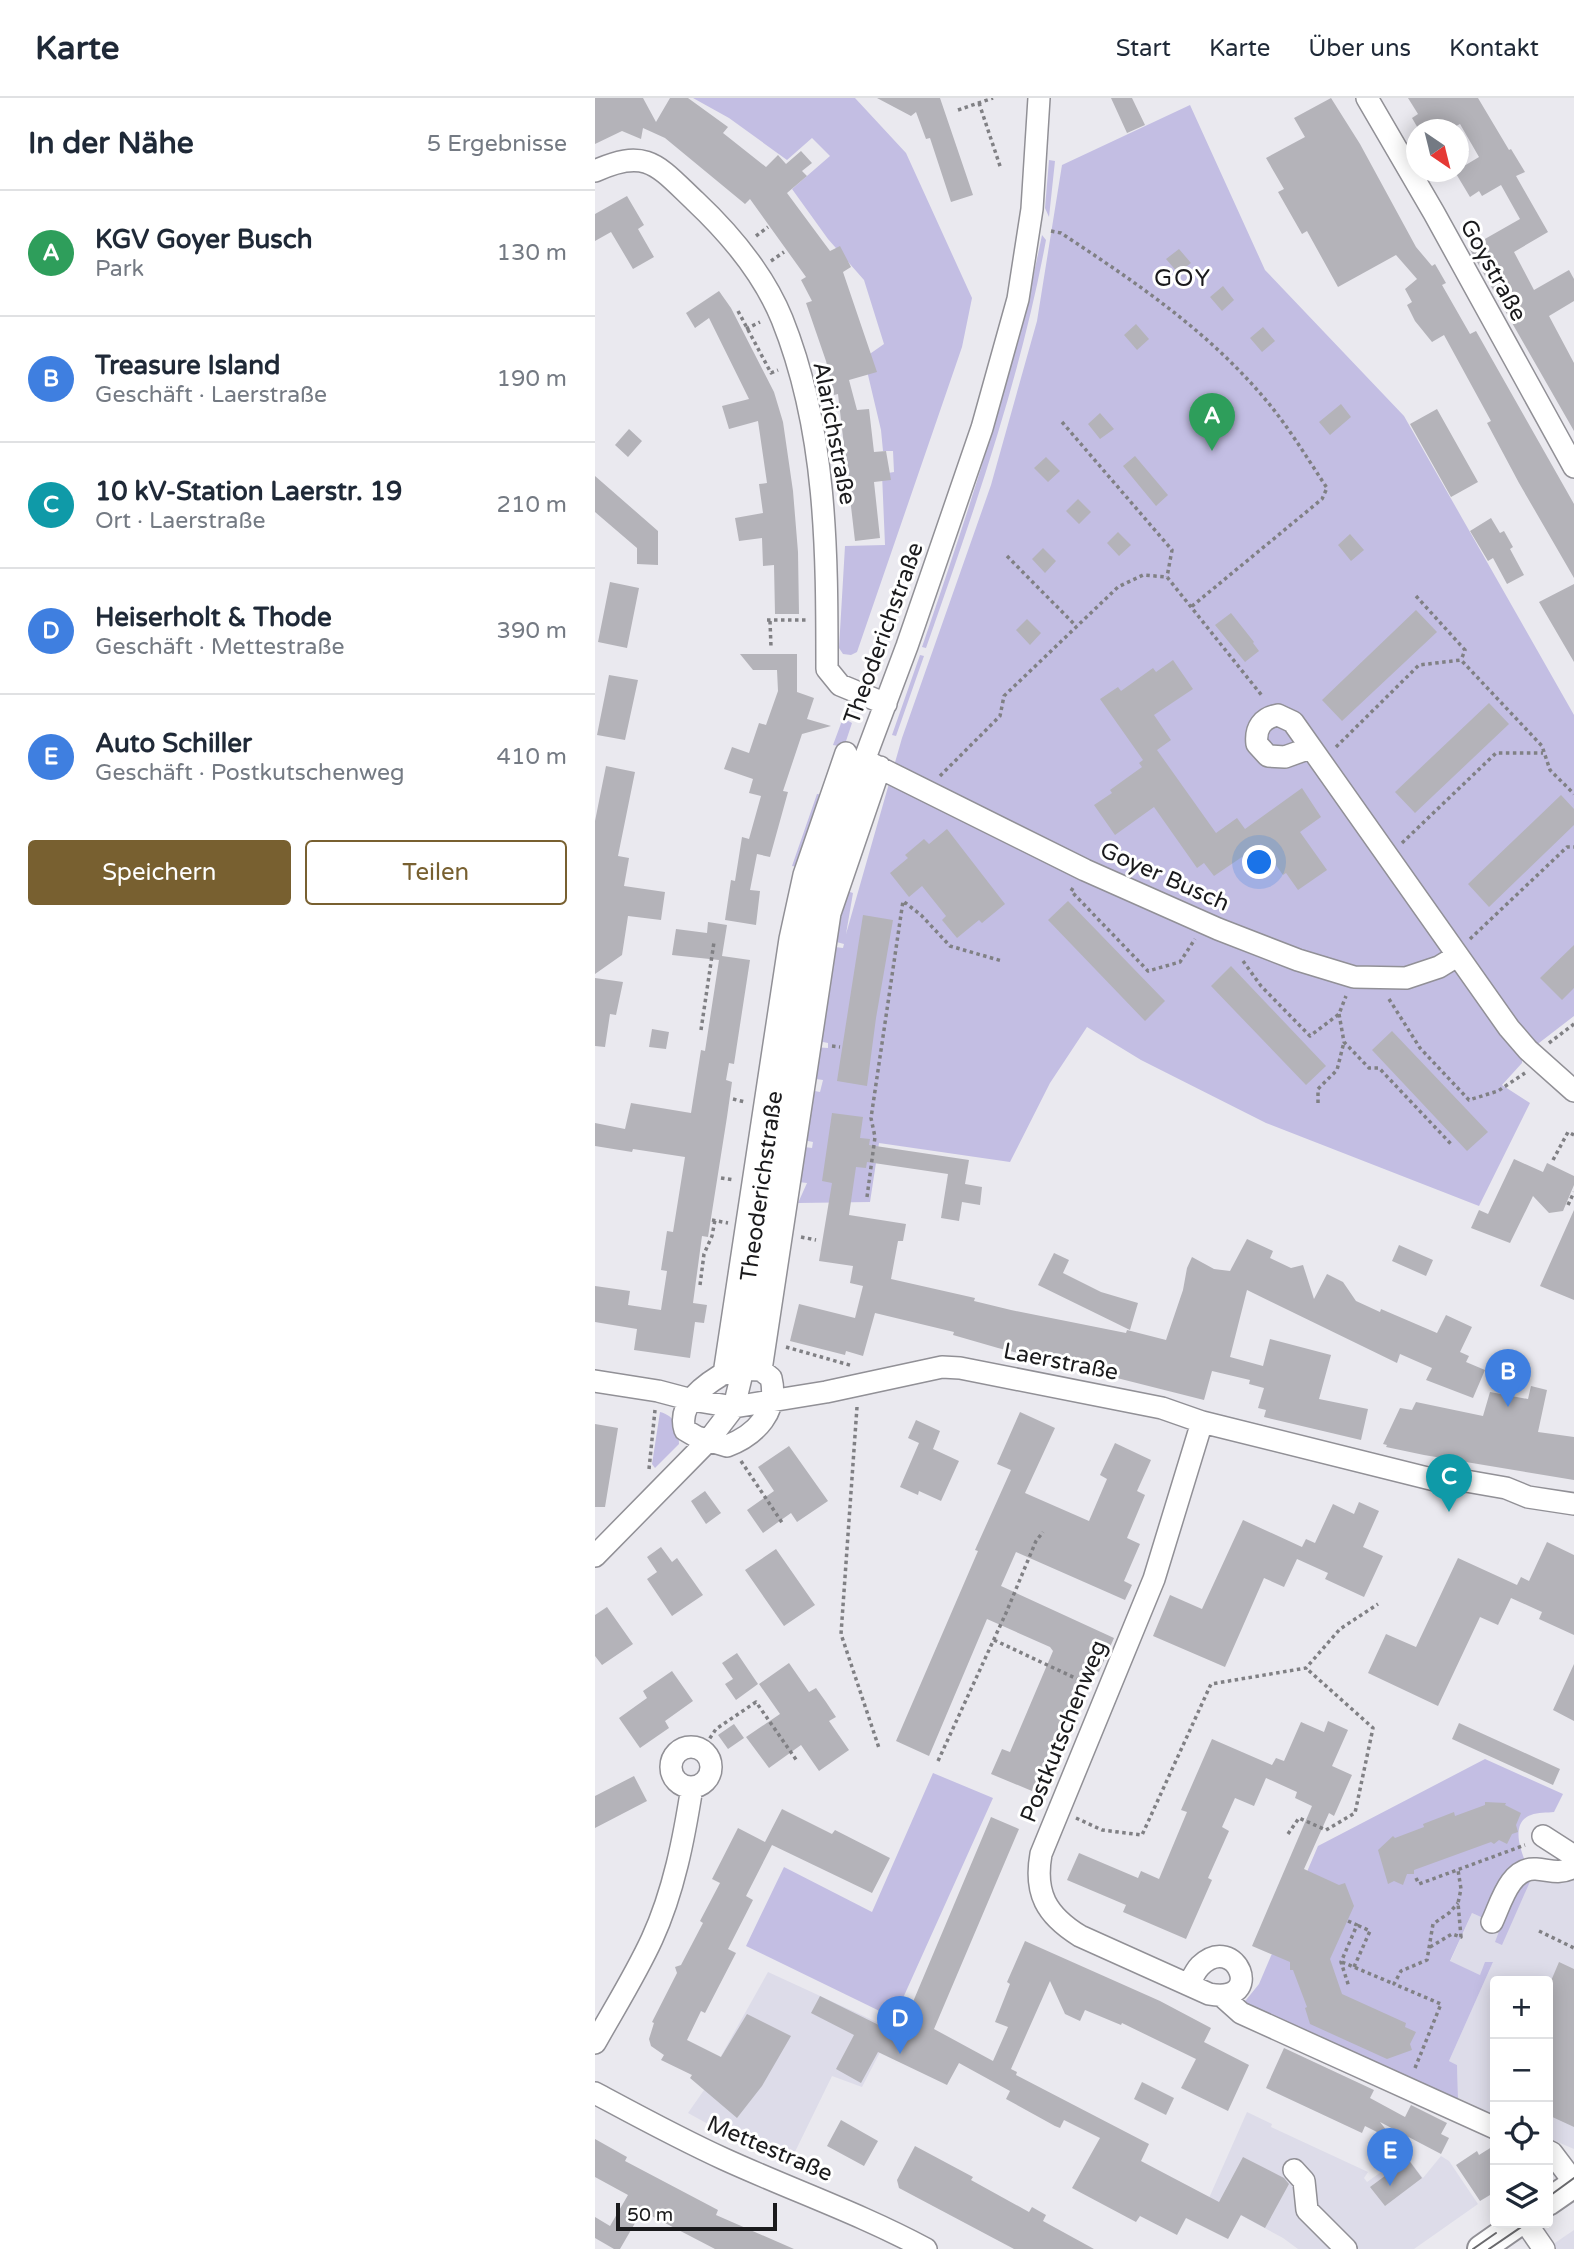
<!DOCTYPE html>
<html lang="de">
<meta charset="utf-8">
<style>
:root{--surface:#fff;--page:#f6f6f7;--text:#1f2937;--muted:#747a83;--line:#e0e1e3;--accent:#786030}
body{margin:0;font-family:"Varela Round",sans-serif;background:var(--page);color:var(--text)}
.controls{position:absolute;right:21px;bottom:21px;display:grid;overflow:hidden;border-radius:7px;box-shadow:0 4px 18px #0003}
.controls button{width:63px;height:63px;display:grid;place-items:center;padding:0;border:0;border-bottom:2px solid var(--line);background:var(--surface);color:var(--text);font:35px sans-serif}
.compass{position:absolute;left:811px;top:21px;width:63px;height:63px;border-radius:50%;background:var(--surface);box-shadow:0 4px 18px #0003;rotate:145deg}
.scale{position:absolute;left:21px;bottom:18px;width:161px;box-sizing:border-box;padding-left:7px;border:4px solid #1a1a1c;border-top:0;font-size:19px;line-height:24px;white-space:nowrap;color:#1a1a1c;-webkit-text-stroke:5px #fff;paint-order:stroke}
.you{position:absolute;left:665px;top:765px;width:24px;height:24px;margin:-18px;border:5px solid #fff;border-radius:50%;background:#1a73e8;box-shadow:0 0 0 10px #1a73e833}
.badge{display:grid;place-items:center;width:46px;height:46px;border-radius:50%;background:var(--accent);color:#fff;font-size:23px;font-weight:700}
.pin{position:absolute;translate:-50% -58px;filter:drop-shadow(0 2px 4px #0008)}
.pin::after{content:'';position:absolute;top:37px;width:24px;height:21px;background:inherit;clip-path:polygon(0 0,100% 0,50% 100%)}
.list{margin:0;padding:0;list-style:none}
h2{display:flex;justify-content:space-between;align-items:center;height:91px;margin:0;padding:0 28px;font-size:30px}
h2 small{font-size:23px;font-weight:400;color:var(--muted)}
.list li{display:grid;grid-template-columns:46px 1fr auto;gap:21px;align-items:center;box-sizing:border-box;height:126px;padding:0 28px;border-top:2px solid var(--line)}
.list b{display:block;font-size:26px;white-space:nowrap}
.list p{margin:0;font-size:23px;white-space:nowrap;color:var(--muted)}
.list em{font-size:23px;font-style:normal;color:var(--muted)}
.actions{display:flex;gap:14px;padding:21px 28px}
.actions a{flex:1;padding:16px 0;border:2px solid var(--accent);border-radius:7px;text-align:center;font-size:24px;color:var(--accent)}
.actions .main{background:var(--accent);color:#fff}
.icon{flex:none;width:38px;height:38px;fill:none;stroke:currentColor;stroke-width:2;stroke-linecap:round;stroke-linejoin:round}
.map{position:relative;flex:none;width:979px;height:2151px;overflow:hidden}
header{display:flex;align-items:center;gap:42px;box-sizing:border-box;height:98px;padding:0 35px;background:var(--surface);border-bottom:2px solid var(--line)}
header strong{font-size:33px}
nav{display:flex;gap:38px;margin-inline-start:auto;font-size:24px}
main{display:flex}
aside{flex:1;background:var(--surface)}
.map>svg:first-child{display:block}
.built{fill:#dddce9}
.green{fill:#c3bee3}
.building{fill:#b4b3b9}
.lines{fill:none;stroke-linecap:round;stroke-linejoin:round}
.minor-casing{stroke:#919096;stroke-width:24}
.major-casing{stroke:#919096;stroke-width:30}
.path{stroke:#808084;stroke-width:3.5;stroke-dasharray:3.5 3.5;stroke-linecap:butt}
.minor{stroke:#fff;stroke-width:21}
.major{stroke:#fff;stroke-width:26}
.tram{stroke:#6a6a6d;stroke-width:2}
.labels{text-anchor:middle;stroke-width:6;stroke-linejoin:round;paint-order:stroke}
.street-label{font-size:23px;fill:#1a1a1c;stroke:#fff}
.neighbourhood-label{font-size:24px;letter-spacing:2px;fill:#1a1a1c;stroke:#fff}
</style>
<header>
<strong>Karte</strong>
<nav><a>Start</a><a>Karte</a><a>Über uns</a><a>Kontakt</a></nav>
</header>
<main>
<aside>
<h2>In der Nähe<small>5 Ergebnisse</small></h2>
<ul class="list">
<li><span class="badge" style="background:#2e9e5b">A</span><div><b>KGV Goyer Busch</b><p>Park</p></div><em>130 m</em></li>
<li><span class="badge" style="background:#3f7fe0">B</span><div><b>Treasure Island</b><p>Geschäft · Laerstraße</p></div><em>190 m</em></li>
<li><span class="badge" style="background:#0f9aa8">C</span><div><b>10 kV-Station Laerstr. 19</b><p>Ort · Laerstraße</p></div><em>210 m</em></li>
<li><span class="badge" style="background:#3f7fe0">D</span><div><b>Heiserholt &amp; Thode</b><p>Geschäft · Mettestraße</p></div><em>390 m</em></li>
<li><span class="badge" style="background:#3f7fe0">E</span><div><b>Auto Schiller</b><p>Geschäft · Postkutschenweg</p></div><em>410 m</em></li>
</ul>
<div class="actions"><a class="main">Speichern</a><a>Teilen</a></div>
</aside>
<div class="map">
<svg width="979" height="2151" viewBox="0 0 979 2151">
<rect width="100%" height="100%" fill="#eae9ef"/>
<!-- built -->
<path class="built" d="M937,1779L979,1780V2051L953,2040V1883H900V2017L863,2000L862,1967L854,1963L898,1864L885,1877L855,1864L877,1815L907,1828Z
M173,1874L297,1931L267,1989L237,1978L196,2062L144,2043L93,2015L130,1962L126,1958Z
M652,2014L677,2026L676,2029L773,2074L769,2080L772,2084L810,2057L828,2080L846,2058L854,2063L883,2106L819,2151H703L688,2140L614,2100Z
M979,2132V2151H951Z"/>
<!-- green -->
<path class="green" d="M98,0H260L311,55L377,200L367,249L262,554L256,557L248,556L244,550L250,448L290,447L287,376L299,374L298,353H288L286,332L269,260L289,246L269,182L233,141L197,91L235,58L217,40L192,62L134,20Z
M595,7L670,172L809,318L979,617V918L927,958V965L907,987L935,1005L884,1108L671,1025L546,962L492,929L455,985L415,1064L284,1045L275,1104L203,1105L212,1085L204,1084L202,1048L217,1050L218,1044L203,1041L214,992L225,994L228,982L214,980L217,949L233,950V945L218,942L232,848L248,850L249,846L234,842L246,791L258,795L251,836L307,640L396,387L442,223L467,67Z
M454,62L460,63L454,119L450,110Z
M447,137L451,142C425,283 378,415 331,550L327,549C374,411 418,281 447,137Z
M325,557L329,558L301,638L297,637Z
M248,620L257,625L249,649L238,647Z
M222,696L233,697L208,770L197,768Z
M65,1314C81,1318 84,1331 84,1346L60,1370L57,1366Z
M890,1661L968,1696L959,1714C952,1715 943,1714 936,1717C911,1726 930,1763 937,1779L907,1847L900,1844L906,1828L877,1815L855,1863L885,1877L890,1864H898L854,1963L862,1967L863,2000L859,2005L647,1907L664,1886L723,1748Z
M338,1675L398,1700L299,1920L151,1848L189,1769L277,1814Z"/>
<!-- building -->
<path class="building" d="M0,0H48L61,24L75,0H93L133,29L128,35L171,69L183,57L191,66L206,53L217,65L207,73L212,78L192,95L235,153L245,148L256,169L248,174L282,274L254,282L262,312L274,311L279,354L291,353L296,382L279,384L285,440L260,443L243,296L239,297L231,263L211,205L217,203L206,182L211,179L155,101L150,106L70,40L48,30L46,41L27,33L0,46Z
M282,0H345L378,97L356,104L335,40L331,41L321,14L316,18Z
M516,0H537L550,27L532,35Z
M736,0L765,46L821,149L837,168L840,166L851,185L847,187L875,236L881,233L979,406V480L924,385L892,325L896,323L849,237L837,244L820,223L812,207L817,204L810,191L822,181L801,157L743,189L712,133L707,136L683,94L689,91L671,60L710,39L699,20Z
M813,0H883L914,52L916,51L930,74L921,78L953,134L919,154L939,192L974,172L979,181V203L954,218L979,265V333L874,150L925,121L906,87L887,98L884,93L875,99L860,74H864V71L884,59L865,26L859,29L856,24L843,32H824L817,20L823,16Z
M32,98L49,127L43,131L59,159L38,171L16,134L0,143V116Z
M584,151L596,165L583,175L571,161Z
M628,188L639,202L627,213L615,199Z
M124,193L136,210L179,294L188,324L198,393L203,454L204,516H180L179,467L168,468L167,440L144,443L140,420L168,415L164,386L172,385L163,323L134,331L127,308L154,301L114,220L100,230L91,215Z
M541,226L554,241L542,252L529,237Z
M668,229L680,243L667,254L655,240Z
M746,306L756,319L735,337L724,324Z
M842,311L883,384L856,399L815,326Z
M505,315L519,331L505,341L493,326Z
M34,331L47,343L33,359L20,347Z
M540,358L573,397L561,408L528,368Z
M451,359L465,373L453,384L439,370Z
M0,378L63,433V467L42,466V450L0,414Z
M483,401L496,414L484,426L471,413Z
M896,420L905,435L909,433L918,449L915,451L929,477L912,486L898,460L893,463L875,433Z
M523,434L536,447L524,458L512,445Z
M755,436L769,452L756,463L743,447Z
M448,450L461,463L450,475L437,461Z
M15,484L44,490L32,550L3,544Z
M979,486V564L944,504Z
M821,512L842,534L747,623L727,602Z
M636,515L659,544L658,545L664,553L650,564L620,527Z
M432,521L446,535L435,547L421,532Z
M145,556H202V594L219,600L212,621L236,628L207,636L188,693L193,694L175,759L162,756L155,792L165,793L161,827L130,822L136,782L140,783L147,739L154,741L166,698L154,695L158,681L129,671L137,649L154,655L164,625L171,627L183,593L182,572H158Z
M578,562L598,591L559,617L576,642L562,652L621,735L642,720L650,731L707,690L726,719L705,734L732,772L703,792L691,775L688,777L666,746L619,778L609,765L602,770L559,709L520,737L499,707L517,695L515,692L547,669L544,665L548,662L505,601L523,589L526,593L558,570L561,574Z
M14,577L43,582L30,642L2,637Z
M894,605L914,626L820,715L800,694Z
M11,668L40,674L23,758L34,760L29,788L70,794L66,822L33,818L27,857L0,876V723Z
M966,697L979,711V727L894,809L873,786Z
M352,731L410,806L387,825L384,822L362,840L347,822L351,818L327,788L314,799L295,775L313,760L310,757L329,741L334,746Z
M473,803L570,903L550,923L453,822Z
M268,817L298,822L281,920L272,988L242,983Z
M113,824L132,827L127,858L155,862L139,966L134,965L131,982L137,984L132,1019L113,1139L107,1138L98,1205L112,1207L109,1225L100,1224L95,1260L39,1252L42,1231L0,1224V1188L35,1193L33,1207L66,1212L72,1173L66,1172L72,1133L78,1134L90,1059L38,1051L37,1054L0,1048V1025L30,1031L36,1005L96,1015L106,952L110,953L124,862L77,857L81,831L112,835Z
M979,847V890L967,902L945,880Z
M636,868L731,968L711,987L616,888Z
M0,880L28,884L21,917L15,916L10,949L0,948Z
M57,931L74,934L71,951L54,949Z
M797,933L893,1034L872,1053L777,952Z
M237,1015L268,1019L265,1040L275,1041L274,1047L374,1062L370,1086L387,1089L385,1107L367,1104L364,1123L346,1120L353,1076L272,1064L271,1070L261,1069L254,1117L311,1126L308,1143H303L296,1181L380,1200L379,1203L416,1212L531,1235L532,1232L571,1242L588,1192L592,1170L597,1159L619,1171L635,1173L652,1141L678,1153L675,1160L696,1170L708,1167L719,1201L732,1176L748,1184L761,1203L785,1214L786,1211L842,1235L851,1217L877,1229L865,1254L874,1258L871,1264L890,1272L878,1300L831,1282L837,1270L805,1256L802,1265L652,1192L635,1259L668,1268L675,1241L736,1257L724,1301L773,1311L766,1342L669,1319L671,1312L663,1310L669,1290L654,1286L655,1282L617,1273L609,1302L403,1250L358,1237L359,1234L280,1215L268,1258L251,1253L250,1257L195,1243L204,1206L260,1220L268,1188L255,1185L258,1168L224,1163L237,1085L227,1083Z
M919,1061L948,1074L952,1065L979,1078V1087L968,1113L954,1115L938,1098L915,1145L876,1130L884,1112L893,1116Z
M979,1112V1202L945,1188Z
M804,1147L838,1162L831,1178L797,1163Z
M459,1155L474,1162L468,1175L506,1194L543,1205L535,1232L443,1187Z
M936,1288L952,1292L943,1334L979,1339V1382L829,1357L791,1349L792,1347L788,1346L805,1310L817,1312L821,1304L888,1318L895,1294L933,1301Z
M425,1314L460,1330L430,1395L494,1423L512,1381L505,1377L520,1345L556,1362L542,1393L550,1397L532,1440L545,1446L529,1483L537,1487L530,1502L421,1454L406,1488L519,1540L504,1574L491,1568L437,1693L396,1676L407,1651L415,1654L458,1553L455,1549L392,1521L334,1658L301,1643L383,1453L380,1452L416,1372L402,1366Z
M321,1322L345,1333L338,1351L364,1363L346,1403L324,1393L323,1397L305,1389L324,1345L313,1340Z
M0,1326L23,1330L10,1409H0Z
M194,1348L233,1403L202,1424L196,1415L168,1435L152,1412L179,1393L163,1369Z
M110,1393L126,1415L111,1426L96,1403Z
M764,1404L784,1413L768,1449L788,1458L769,1499L730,1481L733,1475L702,1461L689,1489L669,1480L630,1569L558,1538L575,1497L607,1511L648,1422L707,1449L711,1441L720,1445L738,1406L759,1416Z
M952,1444L979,1457V1537L944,1521L947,1514L916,1500L903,1527L885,1519L843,1608L773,1575L791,1536L821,1549L863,1460L922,1487L926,1479L934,1483Z
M66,1449L77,1464L82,1460L108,1497L77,1518L52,1481L62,1474L52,1459Z
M181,1451L220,1507L189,1528L150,1472Z
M12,1509L38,1546L7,1567L0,1558V1517Z
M142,1555L163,1586L141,1602L130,1586L138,1581L127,1565Z
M194,1565L214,1594L221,1590L231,1604L241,1619L234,1623L254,1652L224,1673L206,1647L174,1670L151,1639L185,1616L164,1586Z
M979,1566V1623L958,1612Z
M77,1573L98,1603L70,1623L74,1630L45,1650L24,1620L52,1600L48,1593Z
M733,1623L753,1632L737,1668L757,1677L739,1718L734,1715L709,1771L744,1787L750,1785L759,1808L735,1861L747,1896L811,1925L810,1929L821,1934L815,1946L817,1952L792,1961L715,1926L710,1910L712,1909L698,1872H695V1864L657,1848L717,1708L700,1700L702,1694L671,1680L659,1708L640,1700L627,1729L634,1733L613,1780L617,1782L591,1841L528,1814L531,1807L472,1782L484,1755L543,1780L546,1773L564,1781L592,1714L586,1712L617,1641L677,1667L681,1660L689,1663L706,1624L729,1634Z
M864,1625L965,1671L958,1687L857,1641Z
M139,1626L149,1640L133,1651L123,1637Z
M39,1678L52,1703L0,1730V1698Z
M890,1704L911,1705L910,1707L926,1715L921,1727L923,1734L917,1736L912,1746L904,1742L899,1746L896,1744L819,1772V1776H812L808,1787L799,1783L793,1786L783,1752L798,1738L800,1740L829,1729L828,1726L859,1714L860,1718L890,1707Z
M187,1711L237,1736L240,1732L295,1760L277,1795L177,1747L151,1798L158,1802L133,1851L141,1855L110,1915L106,1913L92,1942L126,1959L152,1916L196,1938L167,1988L142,2020L95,1980L97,1977L66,1962L69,1957L56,1948L54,1941L59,1925L57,1924L82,1875L80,1869L86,1867L108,1825L105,1823L125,1785L117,1781L143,1730L170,1744Z
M396,1719L424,1731L339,1931L398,1963L413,1929L400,1924L415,1886L412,1884L430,1843L565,1903L616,1930L609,1944L654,1967L633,2013L586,1990L601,1961L527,1925L526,1927L490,1912L485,1923L470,1916L455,1883L416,1971L422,1974L421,1977L554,2046L546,2063L624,2104L648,2059L689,2080L694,2086L670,2130L646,2117L633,2141L591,2120L582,2137L545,2118L541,2124L477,2090L505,2040L469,2022L465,2030L460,2028L411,2001L415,1993L364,1965L352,1987L283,1954L266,1985L241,1971L259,1937L216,1915L225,1898L304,1937Z
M964,1864L979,1871V2029L953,2017V1890Z
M689,1950L779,1992L775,2000L810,2019L816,2007L852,2025L846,2036L854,2040L846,2056L785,2024L800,2043L770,2028L767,2035L671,1990Z
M547,1984L579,2000L571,2017L539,2001Z
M246,2022L283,2043L269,2068L232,2048Z
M0,2041L32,2059L30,2063L123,2112L121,2117L199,2151H120L47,2113L25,2151H19L0,2140V2119L15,2128L33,2097L0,2079Z
M900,2047V2094L885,2103L861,2067L882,2053L884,2057Z
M320,2048L378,2079L376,2082L434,2114L437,2109L451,2117L448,2123L499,2151H419L304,2090L302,2082Z
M813,2061L827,2080L790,2108L775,2089Z"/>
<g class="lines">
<!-- minor casing -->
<g class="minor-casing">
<path id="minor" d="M772,0L839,115L979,369
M0,73C52,49 63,68 100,103C134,135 169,177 187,221C232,333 232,453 232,571L245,587L291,606
M715,650L690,659L673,658L662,646C660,630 667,620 683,617L698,624L914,930L933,952L979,993
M269,662L490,772L623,831L703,862L759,879L811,880L844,869L862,858
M137,1271L166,1272L176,1280C184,1313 161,1337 132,1348L102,1339L90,1332C81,1304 116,1282 137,1271Z
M166,1272L235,815L285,669
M129,1276L195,841L209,777L251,655
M0,1283L63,1293L97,1302L139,1309L231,1294L347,1269L365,1270L567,1310L607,1324L848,1384L871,1383L911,1390L933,1399L979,1406
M0,1458L113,1343L139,1309L148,1271L177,1069L218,812L237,748L312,548L387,330L423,201L437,111L444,0
M76 1669a20 20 0 1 1 40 0a20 20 0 1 1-40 0Z
M948,1738L979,1758
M897,1824C906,1805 915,1769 941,1771C956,1772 964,1777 979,1769
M594,1886C597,1880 601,1872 605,1868C641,1833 672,1907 614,1896L485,1838C451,1817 439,1795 446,1756L559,1481L607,1324
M627,1898L646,1915L900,2030
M0,1945C19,1911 41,1876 57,1841C79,1793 89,1740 97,1689
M0,1995C43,2018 85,2041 129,2061C197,2092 266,2116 331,2151
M953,2053L957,2055L979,2084
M699,2072L709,2083L712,2112L751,2151
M931,2125L949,2151"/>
</g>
<!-- major casing -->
<g class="major-casing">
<path id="major" d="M953,2104L979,2086
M886,2151L923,2125"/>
</g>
<!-- path -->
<path class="path" d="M384,5L406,71
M363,12L398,0
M864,57L875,51
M456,133L466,135C540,184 612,232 670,301C693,328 712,360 732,390L727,401L596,509
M161,138L173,129
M176,163L189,154
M143,213L176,275L183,272
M151,231L165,224
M467,324L577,452L572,479
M412,458L481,528
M821,498L870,552L866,562
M172,522H212
M175,523L176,549
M741,649L824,567L866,562L947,648L955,672L979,696
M345,678L405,618L409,598L523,489L548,477L572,479L668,599
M807,745L901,655H948
M478,790L476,793L553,873L585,864L600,841
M875,841L972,749H979
M648,863L666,888L715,938L744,916L751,898
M794,901L825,950L874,1002L903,993L930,975
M744,916L749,944L774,970H784L856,1046L858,1044
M106,932L119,844
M954,945L979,926
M237,948L245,949
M138,1001L150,1004
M723,1005V991L742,972L749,944
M958,1062L973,1034L979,1037
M126,1080L139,1082
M272,1099L280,1039L276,1020L308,803L326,817L355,848L407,863
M973,1107L979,1094
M117,1122L133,1125
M206,1139L221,1142
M105,1187L109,1156L117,1138L120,1122
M191,1249L258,1268
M262,1309L246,1536L284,1650
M146,1363L188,1426
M54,1371L60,1312
M399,1542L495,1587
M107,1652L121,1631L161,1604L202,1663
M343,1663L411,1515L441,1443L448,1434
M481,1720L507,1732L547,1737L616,1586L711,1570L745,1531L783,1506
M693,1736L704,1720L731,1732L760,1715L778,1630L711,1570
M821,1780L824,1786L930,1747
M753,1823L762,1827L746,1864L754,1889
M944,1833L979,1850
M835,1849L857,1836L866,1839L863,1805L866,1791L863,1772
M747,1864L799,1886
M759,1869L775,1833L762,1827
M820,1970L846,1906L799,1886L806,1873L832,1862L838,1826L854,1815L863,1805"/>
<!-- minor -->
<use href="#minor" class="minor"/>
<!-- major -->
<use href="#major" class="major"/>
<!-- tram -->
<path class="tram" d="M953,2099L979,2080
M878,2151L901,2135
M894,2151L932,2125"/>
</g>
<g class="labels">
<!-- street labels -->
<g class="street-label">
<text transform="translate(899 172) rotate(61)" y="8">Goystraße</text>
<text transform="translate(240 335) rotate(79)" y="8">Alarichstraße</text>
<text transform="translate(288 535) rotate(-70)" y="8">Theoderichstraße</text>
<text transform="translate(570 778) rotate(24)" y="8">Goyer Busch</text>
<text transform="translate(166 1088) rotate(-82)" y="8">Theoderichstraße</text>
<text transform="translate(466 1263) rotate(11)" y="8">Laerstraße</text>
<text transform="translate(468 1633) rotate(-68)" y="8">Postkutschenweg</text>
<text transform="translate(175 2050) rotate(23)" y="8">Mettestraße</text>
</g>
<!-- neighbourhood labels -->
<g class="neighbourhood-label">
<text x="588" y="188">GOY</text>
</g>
</g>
</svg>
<div class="controls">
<button>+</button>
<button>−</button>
<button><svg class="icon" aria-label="locate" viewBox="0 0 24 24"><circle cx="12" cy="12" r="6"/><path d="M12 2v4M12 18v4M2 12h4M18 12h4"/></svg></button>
<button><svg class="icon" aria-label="layers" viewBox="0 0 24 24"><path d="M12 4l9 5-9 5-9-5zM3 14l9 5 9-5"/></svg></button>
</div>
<svg class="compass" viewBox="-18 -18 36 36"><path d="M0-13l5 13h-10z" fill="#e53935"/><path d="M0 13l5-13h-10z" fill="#747a83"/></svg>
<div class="scale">50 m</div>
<div class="you"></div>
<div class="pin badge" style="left:617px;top:353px;background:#2e9e5b">A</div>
<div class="pin badge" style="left:913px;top:1309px;background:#3f7fe0">B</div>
<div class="pin badge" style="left:854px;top:1414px;background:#0f9aa8">C</div>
<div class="pin badge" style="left:305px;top:1956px;background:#3f7fe0">D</div>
<div class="pin badge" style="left:795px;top:2088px;background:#3f7fe0">E</div>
</div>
</main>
